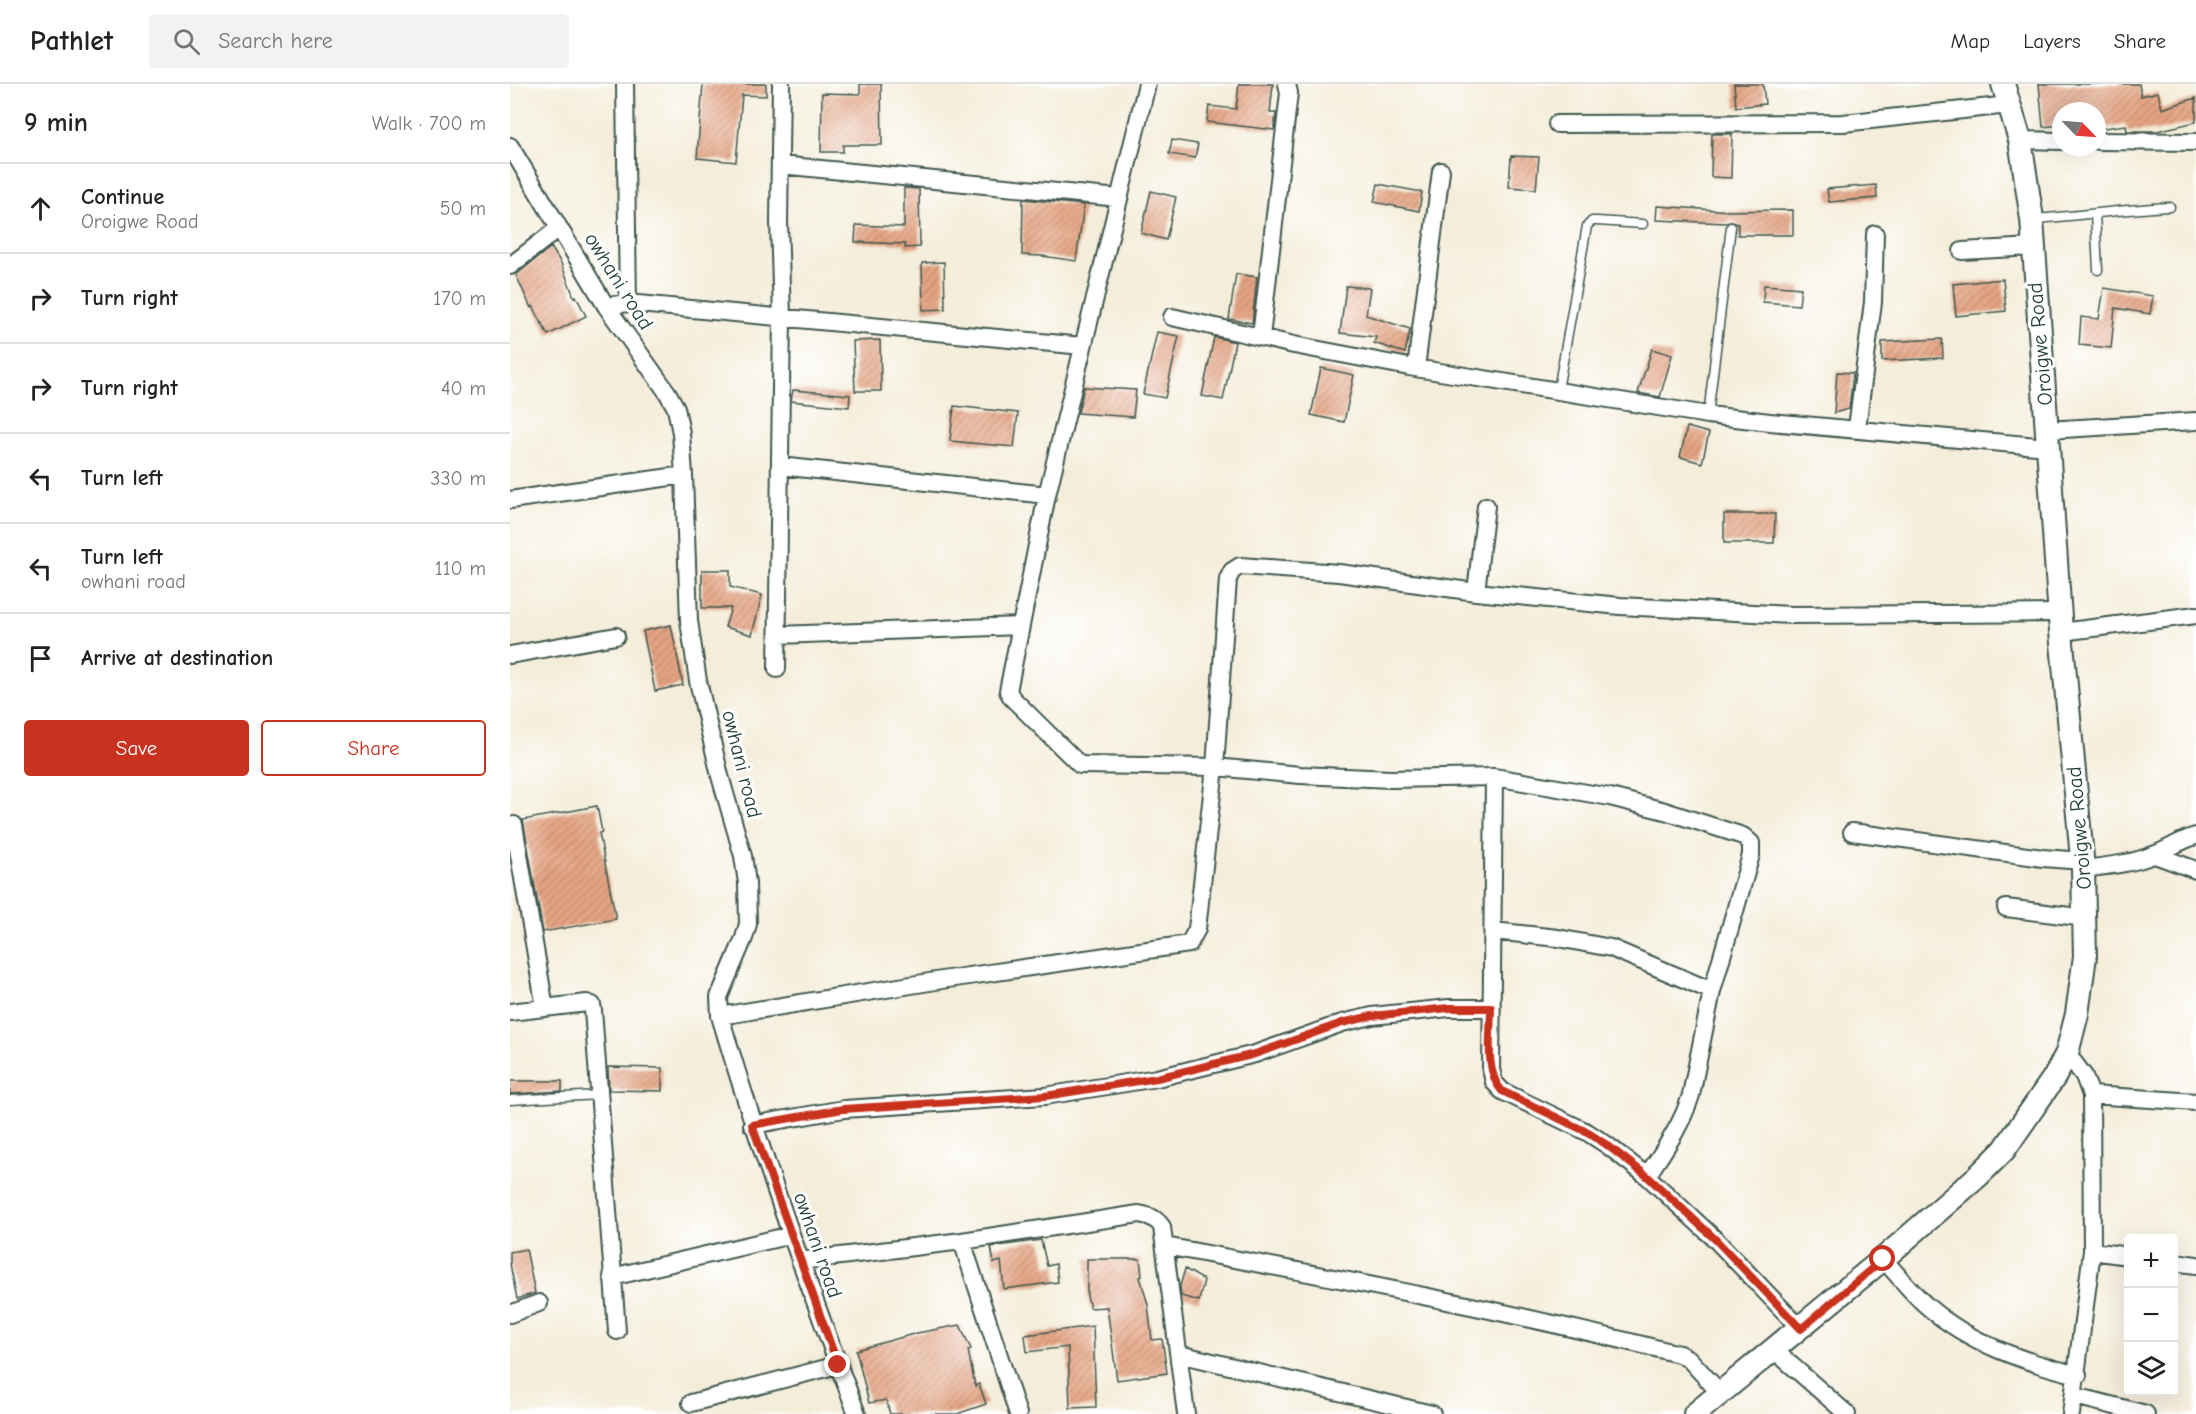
<!DOCTYPE html>
<meta charset="utf-8">
<style>
:root{--surface:#fff;--page:#f2f2f2;--text:#222;--muted:#767676;--line:#e0e0e0;--accent:#c8321e}
body{margin:0;font-family:"Comic Neue",sans-serif;background:var(--page);color:var(--text)}
.controls{position:absolute;right:18px;bottom:18px;display:grid;overflow:hidden;border-radius:6px;box-shadow:0 6px 24px #0002}
.controls button{width:54px;height:54px;display:grid;place-items:center;padding:0;border:0;border-bottom:2px solid var(--line);background:var(--surface);color:var(--text);font:30px sans-serif}
.compass{position:absolute;left:1542px;top:18px;width:54px;height:54px;border-radius:50%;background:var(--surface);box-shadow:0 6px 24px #0002;rotate:115deg}
.stop{position:absolute;width:18px;height:18px;margin:-14px;border:4px solid #c8321e;border-radius:50%;background:#fff}
.stop.end{background:#c8321e;border-color:#fff;box-shadow:0 2px 6px #0008}
.list{margin:0;padding:0;list-style:none}
h2{display:flex;justify-content:space-between;align-items:center;height:78px;margin:0;padding:0 24px;font-size:26px}
h2 small{font-size:20px;font-weight:400;color:var(--muted)}
.list li{display:grid;grid-template-columns:39px 1fr auto;gap:18px;align-items:center;box-sizing:border-box;height:90px;padding:0 24px;border-top:2px solid var(--line)}
.list b{display:block;font-size:22px;white-space:nowrap}
.list p{margin:0;font-size:20px;white-space:nowrap;color:var(--muted)}
.list em{font-size:20px;font-style:normal;color:var(--muted)}
.actions{display:flex;gap:12px;padding:18px 24px}
.actions a{flex:1;padding:14px 0;border:2px solid var(--accent);border-radius:6px;text-align:center;font-size:21px;color:var(--accent)}
.actions .main{background:var(--accent);color:#fff}
.icon{flex:none;width:33px;height:33px;fill:none;stroke:currentColor;stroke-width:2;stroke-linecap:round;stroke-linejoin:round}
.map{position:relative;flex:none;width:1686px;height:1330px;overflow:hidden}
header{display:flex;align-items:center;gap:36px;box-sizing:border-box;height:84px;padding:0 30px;background:var(--surface);border-bottom:2px solid var(--line)}
header strong{font-size:28px}
nav{display:flex;gap:33px;margin-inline-start:auto;font-size:21px}
.search{width:420px;height:54px;background:var(--page);display:flex;align-items:center;gap:15px;box-sizing:border-box;padding:0 21px;border-radius:6px;color:var(--muted);font-size:22px}
main{display:flex}
aside{flex:1;background:var(--surface)}
.map>svg:first-child{display:block}
.building{fill:url(#building-hatch)}
.lines{fill:none;stroke-linecap:round;stroke-linejoin:round}
.lane-casing{stroke:#3f574d;stroke-width:11}
.street-casing{stroke:#3f574d;stroke-width:20}
.secondary-casing{stroke:#3f574d;stroke-width:26}
.lane{stroke:#fff;stroke-width:8}
.street{stroke:#fff;stroke-width:16}
.secondary{stroke:#fff;stroke-width:22}
.route{stroke:#c8321e;stroke-width:8}
.labels{text-anchor:middle;stroke-width:6;stroke-linejoin:round;paint-order:stroke}
.street-label{font-size:21px;fill:#1f3d34;stroke:#fff}
</style>
<header>
<strong>Pathlet</strong>
<div class="search"><svg class="icon" aria-label="search" viewBox="0 0 24 24"><circle cx="10" cy="10" r="6"/><path d="M15 15l6 6"/></svg>Search here</div>
<nav><a>Map</a><a>Layers</a><a>Share</a></nav>
</header>
<main>
<aside>
<h2>9 min<small>Walk · 700 m</small></h2>
<ul class="list">
<li><svg class="icon" aria-label="ahead" viewBox="0 0 24 24"><path d="M12 20V5M6 11l6-6 6 6"/></svg><div><b>Continue</b><p>Oroigwe Road</p></div><em>50 m</em></li>
<li><svg class="icon" aria-label="right" viewBox="0 0 24 24"><path d="M7 20v-9h11M14 6l5 5-5 5"/></svg><div><b>Turn right</b></div><em>170 m</em></li>
<li><svg class="icon" aria-label="right" viewBox="0 0 24 24"><path d="M7 20v-9h11M14 6l5 5-5 5"/></svg><div><b>Turn right</b></div><em>40 m</em></li>
<li><svg class="icon" aria-label="left" viewBox="0 0 24 24"><path d="M17 20v-9H6M10 6l-5 5 5 5"/></svg><div><b>Turn left</b></div><em>330 m</em></li>
<li><svg class="icon" aria-label="left" viewBox="0 0 24 24"><path d="M17 20v-9H6M10 6l-5 5 5 5"/></svg><div><b>Turn left</b><p>owhani road</p></div><em>110 m</em></li>
<li><svg class="icon" aria-label="arrive" viewBox="0 0 24 24"><path d="M6 21V4h12l-3 4 3 4H6"/></svg><div><b>Arrive at destination</b></div></li>
</ul>
<div class="actions"><a class="main">Save</a><a>Share</a></div>
</aside>
<div class="map">
<svg width="1686" height="1330" viewBox="0 0 1686 1330">
<defs>
<pattern id="building-hatch" width="6" height="6" patternUnits="userSpaceOnUse" patternTransform="scale(1.5)"><rect width="6" height="6" fill="#e6a483"/><path d="M-1 1l2-2M0 6l6-6M5 7l2-2" fill="none" stroke="#ba876c"/></pattern>
</defs>
<rect width="100%" height="100%" fill="#fff"/>
<filter id="ink" filterUnits="userSpaceOnUse"><feTurbulence type="fractalNoise" baseFrequency=".0167" numOctaves="2"/><feDisplacementMap in="SourceGraphic" scale="12" xChannelSelector="R" yChannelSelector="G"/><feConvolveMatrix kernelMatrix="1 2 1 2 8 2 1 2 1" color-interpolation-filters="sRGB"/></filter>
<filter id="wash" filterUnits="userSpaceOnUse"><feTurbulence type="fractalNoise" baseFrequency=".008" numOctaves="4" result="noise"/><feDisplacementMap in="SourceGraphic" scale="24" xChannelSelector="R" yChannelSelector="G"/><feGaussianBlur stdDeviation="1.35" result="paint"/><feColorMatrix in="noise" values="0 0 0 0 0 0 0 0 0 0 0 0 0 0 0 0 0 1.4 0 .05"/><feComposite in="paint" operator="in"/></filter>
<g filter="url(#wash)">
<rect width="100%" height="100%" fill="#f4edd9"/>
<g id="blocks">
<!-- building -->
<path class="building" d="M193,0H256V12L232,11L226,78L187,74Z
M350,0H371L372,61H333V68H311L312,9L350,10Z
M729,0H763L760,29H766L764,46L697,38L699,22L726,25Z
M1224,0H1253L1255,20L1226,23Z
M1529,0H1629L1631,12L1648,8L1652,25L1686,14V38L1647,47H1617L1616,41L1587,45V27H1551V41L1533,43Z
M1202,50H1222L1221,94L1201,93Z
M662,56L688,60L685,74L659,70Z
M1001,72L1029,73L1026,105L999,103Z
M868,100L912,108L909,127L864,118Z
M1366,101L1367,114L1319,118L1317,105Z
M394,104L409,105L410,163L395,164V160L345,158L346,141L394,143Z
M641,107L666,113L656,156L631,149Z
M513,115L574,121L566,177L532,172L512,171Z
M1147,122L1220,127L1283,126V151H1228V140L1221,137L1216,139L1146,136Z
M41,163L51,179L64,213L66,212L76,232L38,251L23,222L21,224L6,191Z
M434,178L435,225L413,226L412,179Z
M726,190L747,193L742,239L719,235Z
M1493,195L1496,227L1446,232L1443,200Z
M1254,201L1291,204L1289,221L1253,218Z
M836,202L860,204L856,231L900,245L895,269L864,259L866,253L830,249Z
M1594,204L1643,212L1640,230L1605,224L1601,264L1569,261L1571,233L1589,235Z
M647,248L669,252L655,314L633,310Z
M704,253L725,258L713,316L692,312Z
M1432,255L1433,274L1372,277V258Z
M370,256L371,307H345L343,257Z
M1142,265L1162,271L1150,313L1128,309Z
M811,284L844,291L834,338L801,331Z
M1327,288L1343,289L1339,325L1324,329Z
M574,303L626,306L623,333L568,329Z
M283,306L340,311L339,323L281,317Z
M444,322L508,329L504,363L440,357Z
M1177,343L1199,349L1192,379L1170,373Z
M1214,430H1265L1264,459H1214Z
M192,486H220V503L252,511L242,551L215,543L221,524H192Z
M161,541L173,601L145,607L133,547Z
M87,722L92,748L89,749L106,835L33,848L13,736Z
M98,983L152,984V1007L99,1006Z
M0,997H52V1007L0,1010Z
M531,1156L537,1182L546,1180L548,1198L494,1205L491,1177L484,1179L481,1163Z
M16,1165L25,1209L7,1215L0,1180V1168Z
M577,1175H630L632,1192L630,1193L638,1221L642,1256L652,1255L657,1289L607,1296L597,1223L580,1224L577,1212Z
M675,1185L694,1196L689,1217L671,1212L670,1202Z
M450,1241L461,1265L458,1266L465,1302L469,1300L476,1320L447,1330H380L376,1316L359,1319L346,1266L407,1249Z
M583,1242L586,1323L560,1324L558,1263L517,1268L515,1251Z"/>
</g>
</g>
<g filter="url(#ink)">
<use href="#blocks" fill-opacity="0" stroke="#3f574d" stroke-width="1.5"/>
<g class="lines">
<!-- lane casing -->
<g class="lane-casing">
<path id="lane" d="M1585,130L1588,186
M1522,135C1568,132 1614,125 1660,123
M1048,306L1077,142L1082,137H1087L1133,140
M1198,331L1221,143
M0,1016L89,1011"/>
</g>
<!-- street casing -->
<g class="street-casing">
<path id="street" d="M115,0L118,219
M637,0L537,411L498,607L502,614L570,681L705,683L790,691L881,695L984,693L1100,713L1155,727L1233,752L1241,759V771L1202,907L1181,1011C1172,1041 1154,1066 1137,1092
M1047,40L1333,39L1499,21
M1510,56L1551,57
M1587,57L1686,58
M0,62L96,222L157,308L166,324L171,349L174,391L179,537L188,597L210,692L233,772L237,799L238,840L234,854L209,913L210,932C250,1067 297,1199 347,1330
M270,81L609,114
M1452,167L1523,163
M0,182L49,144
M96,222L118,219L573,262
M662,233L784,261L899,283L1198,331L1260,338L1538,363
M751,253L779,9L777,0
M906,284L931,87
M1347,344L1363,218L1365,150
M1537,346L1686,337
M270,382L537,411
M0,416L174,391
M966,508L976,422
M1551,548L1686,531
M268,551L510,542
M0,571L106,552
M267,585L272,233L269,138L271,0
M984,693L981,985L984,998L992,1007L1077,1048L1097,1061L1137,1092L1206,1156L1291,1245
M4,741L35,924
M1342,748L1533,774L1573,777
M1645,771L1686,786
M1573,785C1597,782 1621,780 1643,771C1658,766 1670,756 1686,752
M1496,824L1576,834
M983,847L1048,854L1101,864L1202,907
M0,928L77,919L82,921L83,926L107,1247
M210,932L438,895L679,860L687,845L705,683L718,495L722,487L730,482L829,489L966,508L1110,522L1282,531L1550,529
M1557,969L1574,992L1581,1011L1582,1167L1561,1330
M1581,1011L1686,1018
M242,1041L334,1025L535,1012L647,994L745,970L832,939L862,932L939,924H981
M452,1157L508,1330
M655,1162C827,1194 999,1227 1169,1270L1179,1275L1210,1309
M1582,1167L1618,1172
M1373,1175C1388,1191 1401,1208 1417,1222C1459,1259 1514,1278 1568,1291
M290,1177L452,1157L629,1130C640,1132 646,1134 652,1143L676,1330
M1664,1178L1686,1181
M102,1193L281,1151
M0,1230L29,1219
M1264,1266L1337,1330
M669,1270L922,1330
M1565,1312L1636,1330
M181,1319L328,1281"/>
</g>
<!-- secondary casing -->
<g class="secondary-casing">
<path id="secondary" d="M1185,1330L1373,1175L1468,1092L1494,1066L1545,992L1557,969L1567,930L1575,872L1573,785L1551,548L1522,135L1510,56L1493,0"/>
</g>
<!-- lane -->
<use href="#lane" class="lane"/>
<!-- street -->
<use href="#street" class="street"/>
<!-- secondary -->
<use href="#secondary" class="secondary"/>
</g>
</g>
<g class="lines" filter="url(#ink)">
<!-- route -->
<path class="route" d="M328,1281L242,1041L333,1025L535,1012L647,994L745,970L832,939L862,932L939,924H981C981,950 974,987 992,1007L1077,1048L1097,1061L1137,1092L1206,1156L1291,1245L1373,1175"/>
</g>
<g class="labels">
<!-- street labels -->
<g class="street-label">
<text transform="translate(109 197) rotate(58)" y="7">owhani road</text>
<text transform="translate(1530 260) rotate(-95)" y="7">Oroigwe Road</text>
<text transform="translate(232 680) rotate(76)" y="7">owhani road</text>
<text transform="translate(1569 744) rotate(-95)" y="7">Oroigwe Road</text>
<text transform="translate(308 1161) rotate(71)" y="7">owhani road</text>
</g>
</g>
</svg>
<div class="controls">
<button>+</button>
<button>−</button>
<button><svg class="icon" aria-label="layers" viewBox="0 0 24 24"><path d="M12 4l9 5-9 5-9-5zM3 14l9 5 9-5"/></svg></button>
</div>
<svg class="compass" viewBox="-18 -18 36 36"><path d="M0-13l5 13h-10z" fill="#e53935"/><path d="M0 13l5-13h-10z" fill="#767676"/></svg>
<div class="stop" style="left:1373px;top:1175px"></div>
<div class="stop end" style="left:328px;top:1281px"></div>
</div>
</main>
